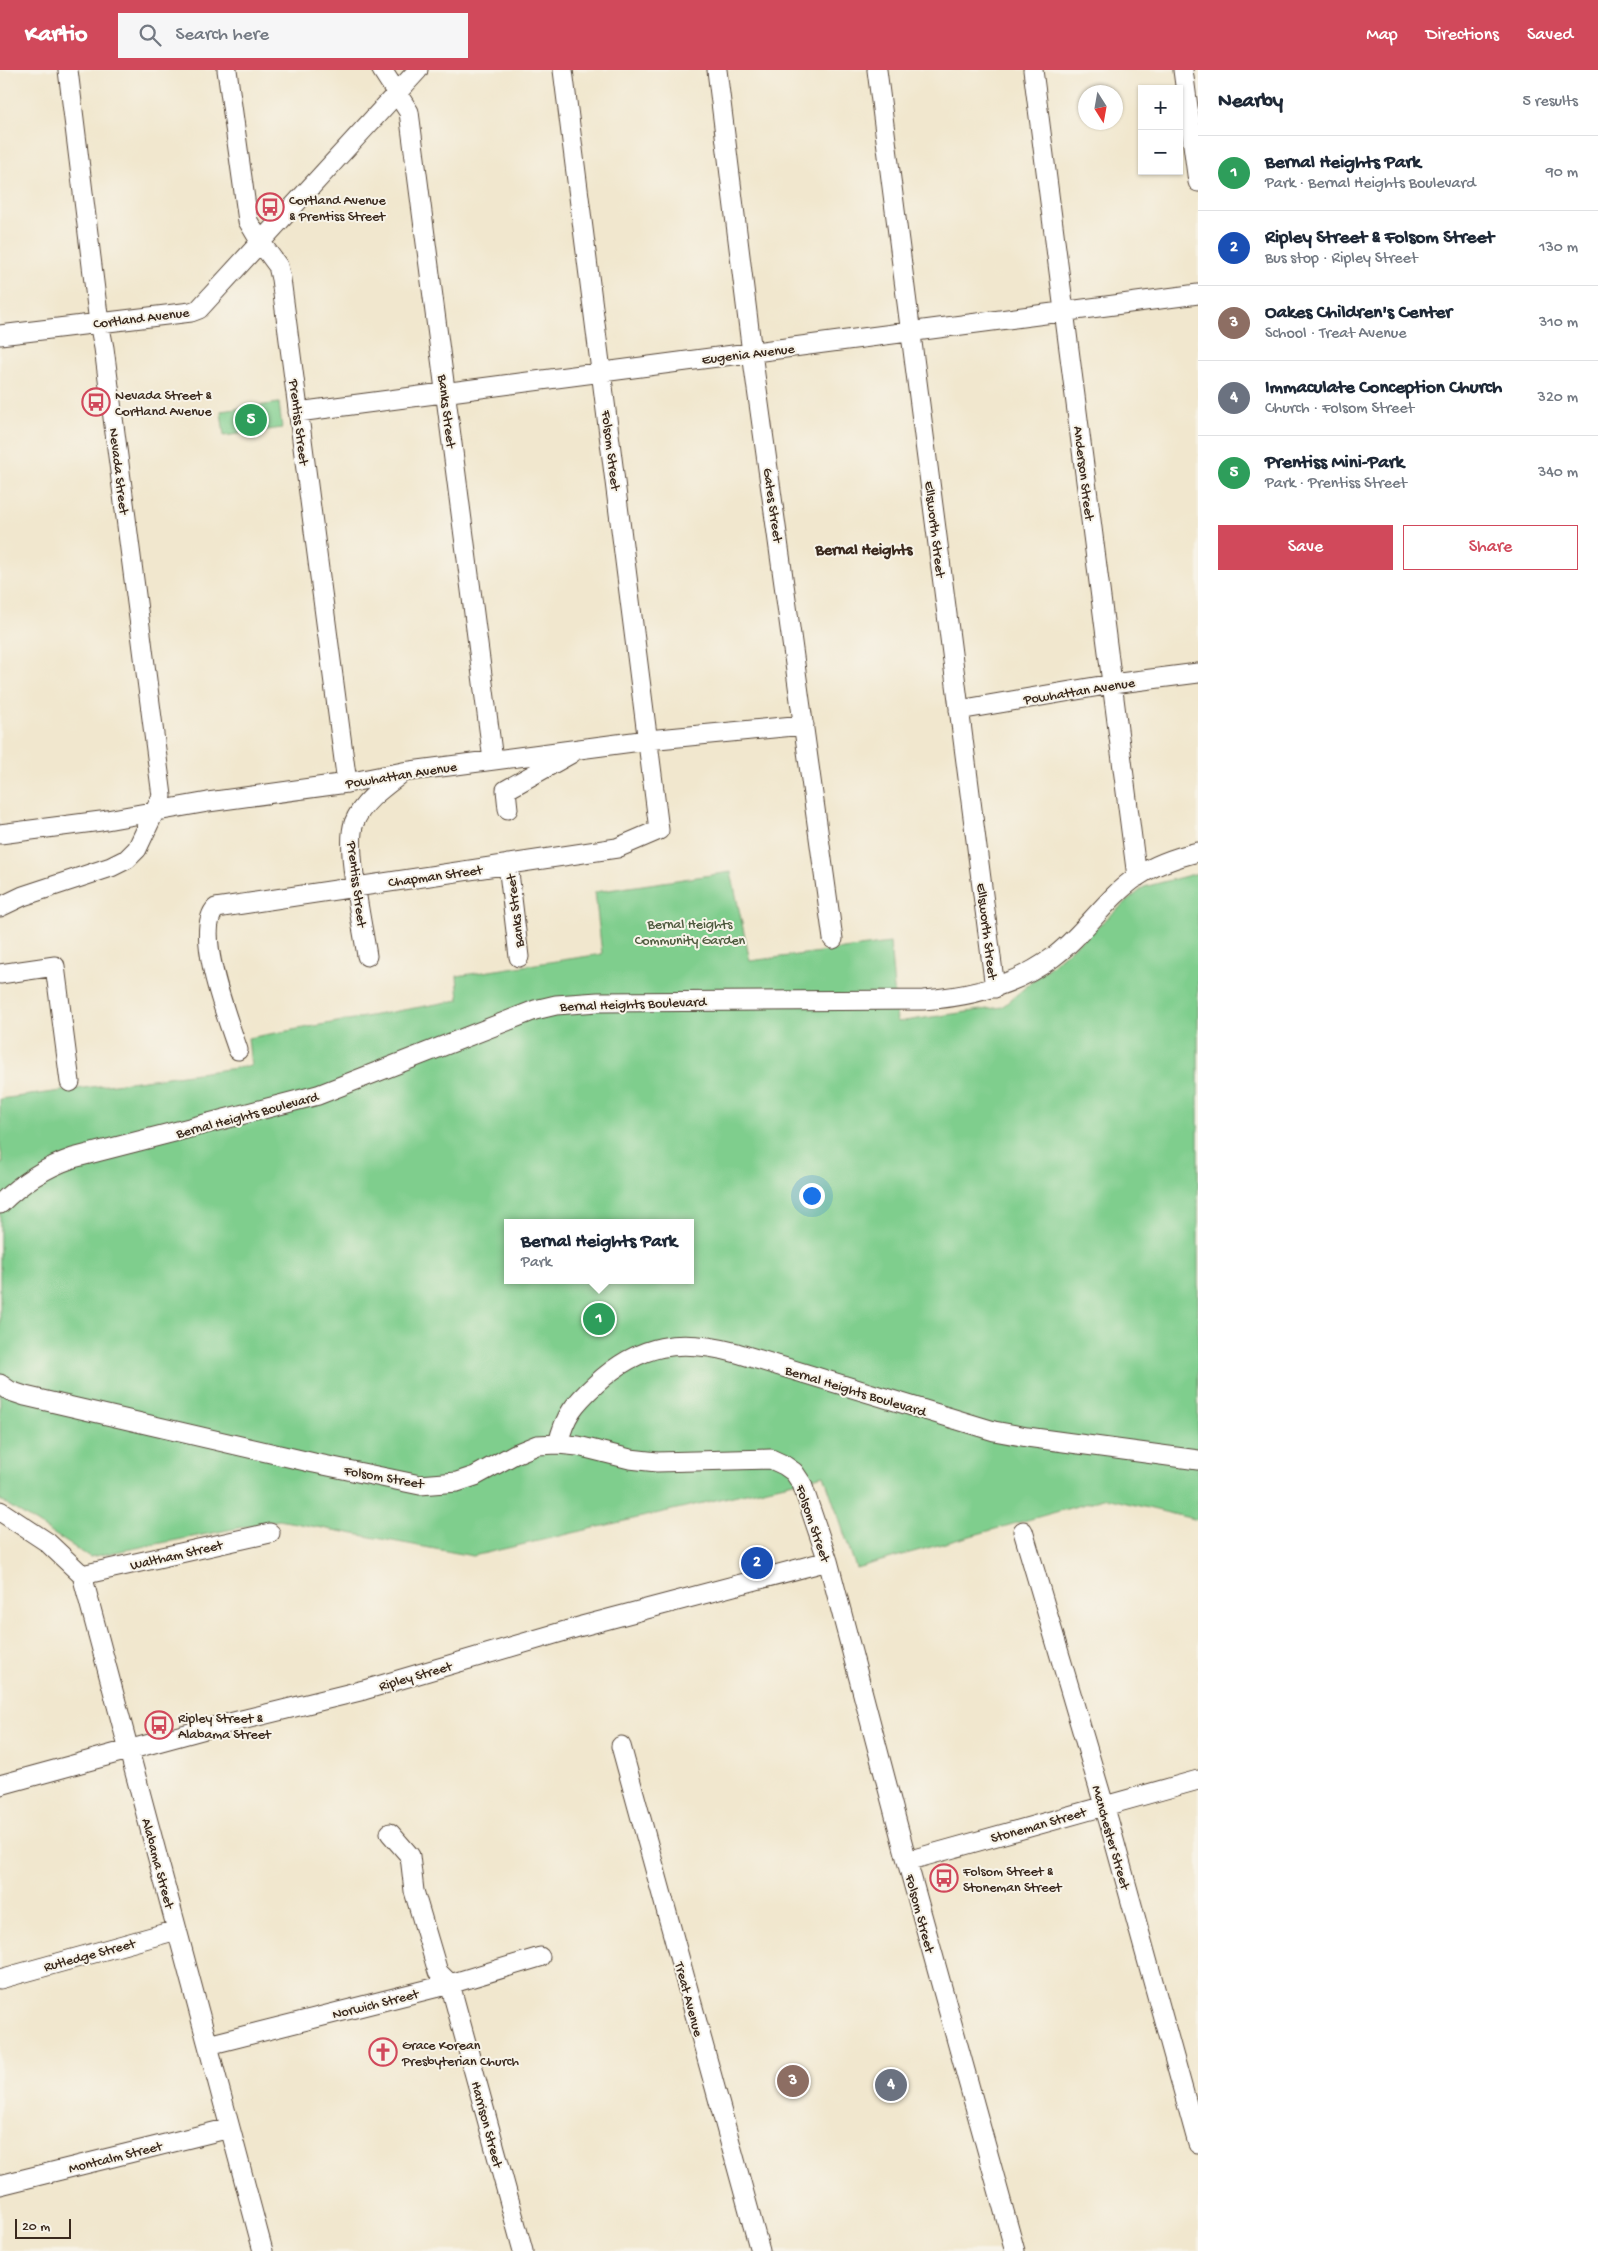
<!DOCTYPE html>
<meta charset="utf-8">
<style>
:root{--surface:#fff;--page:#f6f6f7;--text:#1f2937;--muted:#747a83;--line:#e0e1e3;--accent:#d1495b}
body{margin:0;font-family:"Gochi Hand",sans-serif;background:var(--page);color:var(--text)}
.controls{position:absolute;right:15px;top:15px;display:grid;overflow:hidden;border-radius:0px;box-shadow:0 1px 4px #0004}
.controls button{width:45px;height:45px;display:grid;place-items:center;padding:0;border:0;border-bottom:1px solid var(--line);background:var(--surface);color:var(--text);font:25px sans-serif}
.compass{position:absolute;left:1078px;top:15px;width:45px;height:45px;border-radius:50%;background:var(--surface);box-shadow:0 1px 4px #0004;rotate:169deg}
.scale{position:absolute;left:15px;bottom:12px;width:56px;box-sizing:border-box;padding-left:5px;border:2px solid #3b2a1e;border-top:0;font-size:14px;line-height:18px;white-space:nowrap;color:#3b2a1e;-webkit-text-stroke:4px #f7f3e8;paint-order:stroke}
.you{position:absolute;left:811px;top:1125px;width:18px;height:18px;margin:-12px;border:4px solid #fff;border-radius:50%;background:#1a73e8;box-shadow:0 0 0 8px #1a73e833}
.badge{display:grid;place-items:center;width:32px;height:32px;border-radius:50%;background:var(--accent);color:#fff;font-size:16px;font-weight:700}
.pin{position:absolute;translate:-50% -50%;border:2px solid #fff;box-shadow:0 1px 5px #0006}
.popup{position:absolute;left:504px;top:1149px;width:190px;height:65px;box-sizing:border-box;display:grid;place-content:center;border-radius:0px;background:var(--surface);filter:drop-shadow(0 1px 4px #0005);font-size:16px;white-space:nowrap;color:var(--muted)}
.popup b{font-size:19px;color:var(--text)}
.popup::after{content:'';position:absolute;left:50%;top:100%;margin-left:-10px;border:10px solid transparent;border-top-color:var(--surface)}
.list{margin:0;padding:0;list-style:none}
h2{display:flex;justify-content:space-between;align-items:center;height:65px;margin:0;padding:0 20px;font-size:21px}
h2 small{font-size:16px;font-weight:400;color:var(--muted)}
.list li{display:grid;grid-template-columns:32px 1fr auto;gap:15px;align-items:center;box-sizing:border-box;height:75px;padding:0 20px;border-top:1px solid var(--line)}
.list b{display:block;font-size:19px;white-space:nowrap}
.list p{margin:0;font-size:16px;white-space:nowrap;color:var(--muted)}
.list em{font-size:16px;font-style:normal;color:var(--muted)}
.actions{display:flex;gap:10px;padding:15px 20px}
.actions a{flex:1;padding:11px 0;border:1px solid var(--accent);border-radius:0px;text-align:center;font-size:18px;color:var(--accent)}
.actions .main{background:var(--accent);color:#fff}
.icon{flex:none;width:28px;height:28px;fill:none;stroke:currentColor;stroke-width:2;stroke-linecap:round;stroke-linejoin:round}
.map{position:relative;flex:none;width:1198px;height:2181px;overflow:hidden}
header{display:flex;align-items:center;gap:30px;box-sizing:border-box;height:70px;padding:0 25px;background:var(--accent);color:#fff}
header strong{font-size:24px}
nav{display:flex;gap:28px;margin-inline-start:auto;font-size:18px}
.search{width:350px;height:45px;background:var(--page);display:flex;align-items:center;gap:12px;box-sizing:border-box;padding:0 18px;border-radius:0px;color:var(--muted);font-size:19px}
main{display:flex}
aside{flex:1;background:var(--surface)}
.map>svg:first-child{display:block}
.green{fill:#7fce8d;stroke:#5d7c56;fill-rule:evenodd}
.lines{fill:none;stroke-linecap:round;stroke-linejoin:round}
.minor-casing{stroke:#564638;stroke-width:21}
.minor{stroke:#fff;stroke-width:19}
.labels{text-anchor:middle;stroke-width:4;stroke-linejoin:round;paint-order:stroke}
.poi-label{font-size:14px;fill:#3b2a1e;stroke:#f7f3e8;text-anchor:start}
.street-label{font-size:14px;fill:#3b2a1e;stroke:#f7f3e8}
.park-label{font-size:14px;fill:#4f5b3f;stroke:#f7f3e8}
.quarter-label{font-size:16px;font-weight:bold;fill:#3b2a1e;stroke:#f7f3e8}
</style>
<header>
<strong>Kartio</strong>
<div class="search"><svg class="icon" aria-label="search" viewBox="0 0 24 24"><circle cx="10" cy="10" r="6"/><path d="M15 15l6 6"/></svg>Search here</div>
<nav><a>Map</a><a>Directions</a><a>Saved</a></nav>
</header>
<main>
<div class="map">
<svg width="1198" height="2181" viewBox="0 0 1198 2181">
<rect width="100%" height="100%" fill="#f7f3e8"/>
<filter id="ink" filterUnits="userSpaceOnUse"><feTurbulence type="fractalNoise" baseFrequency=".02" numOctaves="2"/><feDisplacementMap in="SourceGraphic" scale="10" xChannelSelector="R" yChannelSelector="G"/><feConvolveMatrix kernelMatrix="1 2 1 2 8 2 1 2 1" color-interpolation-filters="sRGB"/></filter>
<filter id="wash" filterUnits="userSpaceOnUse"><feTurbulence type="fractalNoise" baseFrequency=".0096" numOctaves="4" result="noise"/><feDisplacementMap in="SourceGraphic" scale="20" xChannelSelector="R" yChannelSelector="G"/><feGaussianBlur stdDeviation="1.12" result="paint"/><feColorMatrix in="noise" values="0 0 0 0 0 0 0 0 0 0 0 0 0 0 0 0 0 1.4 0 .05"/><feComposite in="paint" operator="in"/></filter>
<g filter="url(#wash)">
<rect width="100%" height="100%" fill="#f1e7ce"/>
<!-- green -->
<path class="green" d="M279,333L282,358L224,366L221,341Z
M731,802L750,891L890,873L897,952L1002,937L1144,817L1198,803V1450L1106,1428L856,1498L824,1405L473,1486L279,1450L90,1487L0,1430V1093H3L0,1076V1029L251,996L248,968L459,930L457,906L602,884L595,822ZM508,1153H690V1210H508Z"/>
</g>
<g filter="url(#ink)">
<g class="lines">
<!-- minor casing -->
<g class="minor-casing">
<path id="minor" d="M227,0L248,151L261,173L278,196L281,209L347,713
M382,0L409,42L493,690
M717,0L752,283L833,869
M877,0L995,918
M1033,0L1137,807
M1183,0L1198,112
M0,265L191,242L199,239L418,0
M298,342L1198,224
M959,640L1112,614L1198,603
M508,739L506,720L572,683
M0,764L101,751L208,732L347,713L403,702L648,670L804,655
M508,794L519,887
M0,837L23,826L111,797L127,789L137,779L162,726L104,278L99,253L68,0
M367,886C363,858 345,777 354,753C362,732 384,717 401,704
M0,904L55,896L70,1012
M238,980C228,950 193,861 216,838L617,778L659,760L563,0
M0,1134C22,1112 44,1098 73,1088L318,1025L535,940L556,935L598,932L923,930C969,927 1014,916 1052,888C1084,865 1105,828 1138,806C1156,794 1177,787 1198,782
M0,1314L10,1321L25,1326L314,1393L420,1415L457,1412L475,1406L515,1384L537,1375L558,1374L578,1376L630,1389L657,1392L771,1389L784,1395L794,1402L802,1414L828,1491L907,1791L1015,2181
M558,1374C565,1345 574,1334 596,1314C640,1273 680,1268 737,1283L994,1361L1027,1367L1198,1390
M0,1441L47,1472L82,1505L263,2181
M1023,1461L1109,1752L1198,2074
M82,1505L270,1463
M621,1676L760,2181
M0,1715L205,1659L364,1620L582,1556L828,1491
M390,1763L410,1786L414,1821L438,1902L450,1914L523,2181
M907,1791L1198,1710
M0,1909L177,1860
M208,1975L450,1914L540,1887
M0,2115L230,2058"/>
</g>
<!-- minor -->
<use href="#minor" class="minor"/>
</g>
</g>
<!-- icons -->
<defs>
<g id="bus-ring" transform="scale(1.4375)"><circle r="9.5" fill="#f7f3e8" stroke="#d1495b" stroke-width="1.5"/><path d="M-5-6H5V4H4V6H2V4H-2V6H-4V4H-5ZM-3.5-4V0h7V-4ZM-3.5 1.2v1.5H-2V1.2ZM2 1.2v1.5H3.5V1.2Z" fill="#d1495b"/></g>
<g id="church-ring" transform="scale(1.4375)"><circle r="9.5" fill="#f7f3e8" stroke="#d1495b" stroke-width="1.5"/><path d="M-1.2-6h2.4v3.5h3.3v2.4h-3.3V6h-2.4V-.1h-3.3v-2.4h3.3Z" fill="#d1495b"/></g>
</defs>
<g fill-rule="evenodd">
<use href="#bus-ring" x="270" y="137"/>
<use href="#bus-ring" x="96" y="332"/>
<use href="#bus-ring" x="159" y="1655"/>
<use href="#bus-ring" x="944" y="1808"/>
<use href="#church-ring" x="383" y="1982"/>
</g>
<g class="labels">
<!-- poi labels -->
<g class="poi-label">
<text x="289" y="134">Cortland Avenue<tspan x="289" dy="16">&amp; Prentiss Street</tspan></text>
<text x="115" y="329">Nevada Street &amp;<tspan x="115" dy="16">Cortland Avenue</tspan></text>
<text x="178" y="1652">Ripley Street &amp;<tspan x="178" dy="16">Alabama Street</tspan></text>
<text x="963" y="1805">Folsom Street &amp;<tspan x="963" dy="16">Stoneman Street</tspan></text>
<text x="402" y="1979">Grace Korean<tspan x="402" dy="16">Presbyterian Church</tspan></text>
</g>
<!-- street labels -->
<g class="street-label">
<text transform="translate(141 247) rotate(-7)" y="5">Cortland Avenue</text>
<text transform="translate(748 283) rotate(-7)" y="5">Eugenia Avenue</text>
<text transform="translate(448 341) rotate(83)" y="5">Banks Street</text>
<text transform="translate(300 352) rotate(83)" y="5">Prentiss Street</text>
<text transform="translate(612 380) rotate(83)" y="5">Folsom Street</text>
<text transform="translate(120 401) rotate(83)" y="5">Nevada Street</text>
<text transform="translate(1085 403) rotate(83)" y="5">Anderson Street</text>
<text transform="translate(774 435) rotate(82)" y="5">Gates Street</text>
<text transform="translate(936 459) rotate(83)" y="5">Ellsworth Street</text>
<text transform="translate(1079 620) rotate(-9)" y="5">Powhattan Avenue</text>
<text transform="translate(401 704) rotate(-9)" y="5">Powhattan Avenue</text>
<text transform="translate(435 805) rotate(-8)" y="5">Chapman Street</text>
<text transform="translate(358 814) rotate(83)" y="5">Prentiss Street</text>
<text transform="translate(514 841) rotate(-97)" y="5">Banks Street</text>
<text transform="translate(988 861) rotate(83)" y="5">Ellsworth Street</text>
<text transform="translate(633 933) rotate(-2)" y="5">Bernal Heights Boulevard</text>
<text transform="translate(247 1044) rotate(-15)" y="5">Bernal Heights Boulevard</text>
<text transform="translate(856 1320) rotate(17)" y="5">Bernal Heights Boulevard</text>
<text transform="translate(384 1406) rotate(10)" y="5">Folsom Street</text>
<text transform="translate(814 1453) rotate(71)" y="5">Folsom Street</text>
<text transform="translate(176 1484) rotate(-13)" y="5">Waltham Street</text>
<text transform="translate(415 1605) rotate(-16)" y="5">Ripley Street</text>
<text transform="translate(1038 1754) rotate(-16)" y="5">Stoneman Street</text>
<text transform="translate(1112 1767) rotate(74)" y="5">Manchester Street</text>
<text transform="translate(159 1793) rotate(75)" y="5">Alabama Street</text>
<text transform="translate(921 1843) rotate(75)" y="5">Folsom Street</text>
<text transform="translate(89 1884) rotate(-15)" y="5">Rutledge Street</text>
<text transform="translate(690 1929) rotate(75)" y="5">Treat Avenue</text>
<text transform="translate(375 1933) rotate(-14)" y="5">Norwich Street</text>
<text transform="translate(488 2054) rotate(75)" y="5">Harrison Street</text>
<text transform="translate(115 2086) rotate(-14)" y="5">Montcalm Street</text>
</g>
<!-- park labels -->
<g class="park-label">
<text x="690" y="858">Bernal Heights<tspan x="690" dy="16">Community Garden</tspan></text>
</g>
<!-- quarter labels -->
<g class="quarter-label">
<text x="864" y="484">Bernal Heights</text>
</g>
</g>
</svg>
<div class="controls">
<button>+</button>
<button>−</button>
</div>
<svg class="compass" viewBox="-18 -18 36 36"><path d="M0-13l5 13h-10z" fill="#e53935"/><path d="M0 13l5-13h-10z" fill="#747a83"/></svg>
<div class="scale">20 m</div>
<div class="you"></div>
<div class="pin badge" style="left:599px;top:1249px;background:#2e9e5b">1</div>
<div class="popup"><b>Bernal Heights Park</b>Park</div>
<div class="pin badge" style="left:757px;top:1493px;background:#1a4fb4">2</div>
<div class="pin badge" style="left:793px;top:2011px;background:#8d6e63">3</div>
<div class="pin badge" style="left:891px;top:2015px;background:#6b7280">4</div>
<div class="pin badge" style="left:251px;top:350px;background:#2e9e5b">5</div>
</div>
<aside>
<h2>Nearby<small>5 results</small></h2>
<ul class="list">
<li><span class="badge" style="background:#2e9e5b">1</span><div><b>Bernal Heights Park</b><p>Park · Bernal Heights Boulevard</p></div><em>90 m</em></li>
<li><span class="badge" style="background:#1a4fb4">2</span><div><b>Ripley Street &amp; Folsom Street</b><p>Bus stop · Ripley Street</p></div><em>130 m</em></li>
<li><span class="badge" style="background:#8d6e63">3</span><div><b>Oakes Children's Center</b><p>School · Treat Avenue</p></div><em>310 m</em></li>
<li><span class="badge" style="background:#6b7280">4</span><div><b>Immaculate Conception Church</b><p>Church · Folsom Street</p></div><em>320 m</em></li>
<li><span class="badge" style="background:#2e9e5b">5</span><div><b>Prentiss Mini-Park</b><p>Park · Prentiss Street</p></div><em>340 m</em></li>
</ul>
<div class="actions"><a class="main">Save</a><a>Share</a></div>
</aside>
</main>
